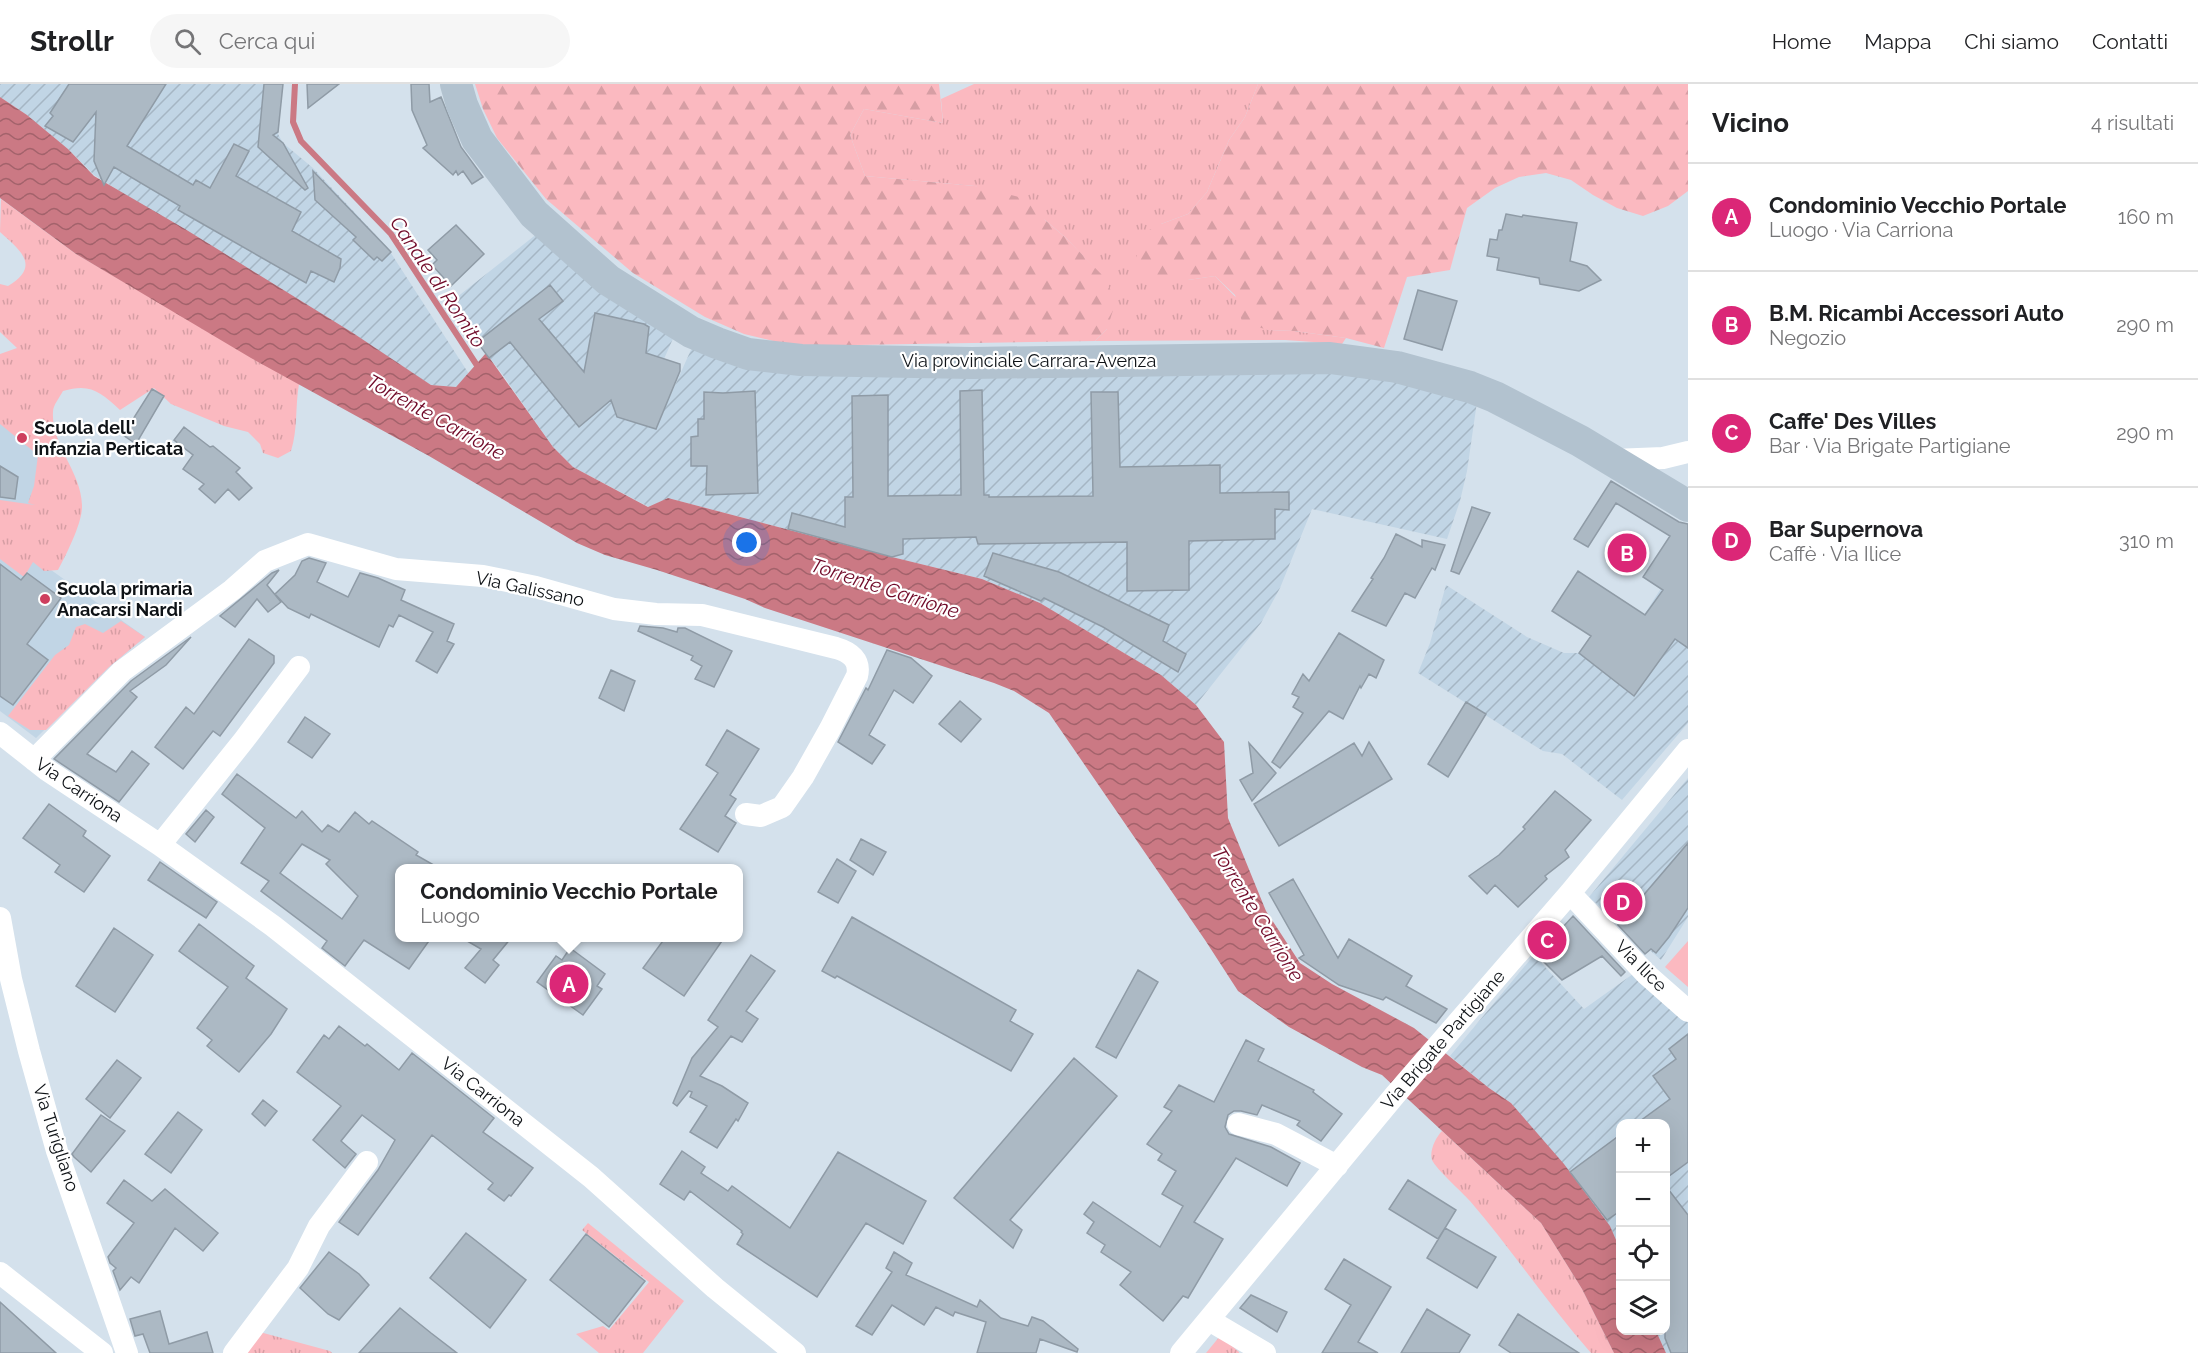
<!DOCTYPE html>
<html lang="it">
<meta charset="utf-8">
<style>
:root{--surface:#fff;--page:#f6f6f6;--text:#202124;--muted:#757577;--line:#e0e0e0;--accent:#db2777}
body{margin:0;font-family:Raleway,sans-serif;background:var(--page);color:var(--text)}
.controls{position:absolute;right:18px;bottom:18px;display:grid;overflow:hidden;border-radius:12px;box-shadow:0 6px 24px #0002}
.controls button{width:54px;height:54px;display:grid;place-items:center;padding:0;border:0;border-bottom:2px solid var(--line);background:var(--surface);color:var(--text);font:30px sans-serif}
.you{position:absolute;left:747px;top:459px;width:21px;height:21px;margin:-15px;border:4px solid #fff;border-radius:50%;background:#1a73e8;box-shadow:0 0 0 9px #1a73e833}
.badge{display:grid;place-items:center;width:39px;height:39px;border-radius:50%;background:var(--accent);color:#fff;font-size:20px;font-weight:700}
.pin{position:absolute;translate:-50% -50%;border:3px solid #fff;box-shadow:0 2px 6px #0006}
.popup{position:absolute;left:395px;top:780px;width:348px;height:78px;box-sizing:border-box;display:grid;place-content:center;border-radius:12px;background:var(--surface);filter:drop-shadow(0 2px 4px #0005);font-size:20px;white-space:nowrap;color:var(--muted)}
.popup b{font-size:22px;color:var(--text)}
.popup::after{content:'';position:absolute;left:50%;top:100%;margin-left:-12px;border:12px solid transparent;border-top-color:var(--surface)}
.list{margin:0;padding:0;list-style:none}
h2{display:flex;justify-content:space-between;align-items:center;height:78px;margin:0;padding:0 24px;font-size:26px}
h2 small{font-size:20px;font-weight:400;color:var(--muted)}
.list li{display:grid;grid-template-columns:39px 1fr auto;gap:18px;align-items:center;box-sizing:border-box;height:108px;padding:0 24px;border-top:2px solid var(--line)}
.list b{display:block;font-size:22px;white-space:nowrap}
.list p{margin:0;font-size:20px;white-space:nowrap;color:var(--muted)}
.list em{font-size:20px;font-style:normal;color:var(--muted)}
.icon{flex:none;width:33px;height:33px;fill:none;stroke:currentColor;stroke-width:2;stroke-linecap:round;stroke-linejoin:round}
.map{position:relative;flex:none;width:1688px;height:1269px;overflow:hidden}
header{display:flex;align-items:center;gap:36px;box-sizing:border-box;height:84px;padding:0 30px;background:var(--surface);border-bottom:2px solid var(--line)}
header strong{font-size:28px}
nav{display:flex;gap:33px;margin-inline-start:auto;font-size:21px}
.search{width:420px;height:54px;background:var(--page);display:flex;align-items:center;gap:15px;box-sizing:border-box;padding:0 21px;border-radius:33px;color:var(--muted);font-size:22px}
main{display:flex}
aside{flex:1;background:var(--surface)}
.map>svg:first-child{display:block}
.built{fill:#c1d5e5}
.industrial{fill:url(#industrial-furrows)}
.grass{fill:url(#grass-tufts)}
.forest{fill:url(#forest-firs)}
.pitch{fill:#fbb9c0}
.water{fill:url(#water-waves)}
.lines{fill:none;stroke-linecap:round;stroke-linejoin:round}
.stream{stroke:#cb7984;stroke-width:6}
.building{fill:#acb9c4;stroke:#8f9ba6;stroke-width:1.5;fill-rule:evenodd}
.minor{stroke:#fff;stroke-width:22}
.secondary{stroke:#b2c2cf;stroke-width:32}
.poi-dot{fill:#ce3e5e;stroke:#fff;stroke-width:2}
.labels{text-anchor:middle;stroke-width:4.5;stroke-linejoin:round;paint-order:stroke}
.street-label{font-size:18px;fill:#0e1216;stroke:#fff}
.poi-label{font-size:18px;font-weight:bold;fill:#0e1216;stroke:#fff;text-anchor:start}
.water-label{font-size:20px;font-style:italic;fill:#700a29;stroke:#fff}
</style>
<header>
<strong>Strollr</strong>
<div class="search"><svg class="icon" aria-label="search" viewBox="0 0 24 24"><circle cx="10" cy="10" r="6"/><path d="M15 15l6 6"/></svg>Cerca qui</div>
<nav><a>Home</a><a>Mappa</a><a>Chi siamo</a><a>Contatti</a></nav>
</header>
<main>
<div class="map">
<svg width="1688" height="1269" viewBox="0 0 1688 1269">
<defs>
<pattern id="industrial-furrows" width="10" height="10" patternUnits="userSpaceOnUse" patternTransform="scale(1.5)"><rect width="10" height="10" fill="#c1d5e5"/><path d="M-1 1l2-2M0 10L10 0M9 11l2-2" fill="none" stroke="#a5b6c4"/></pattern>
<pattern id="grass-tufts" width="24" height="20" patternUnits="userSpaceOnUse" patternTransform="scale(1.5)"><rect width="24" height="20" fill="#fbb9c0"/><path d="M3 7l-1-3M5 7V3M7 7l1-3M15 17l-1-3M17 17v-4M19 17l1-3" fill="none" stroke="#d69ea4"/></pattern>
<pattern id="forest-firs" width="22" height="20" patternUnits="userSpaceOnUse" patternTransform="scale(1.5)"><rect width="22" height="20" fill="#fbb9c0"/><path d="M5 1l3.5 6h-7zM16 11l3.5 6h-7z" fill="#d69ea4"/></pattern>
<pattern id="water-waves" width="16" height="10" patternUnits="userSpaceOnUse" patternTransform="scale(1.5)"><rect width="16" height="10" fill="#cb7984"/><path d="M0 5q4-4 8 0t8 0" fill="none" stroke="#a3626b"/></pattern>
</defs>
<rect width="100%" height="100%" fill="#d4e1ec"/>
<!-- built -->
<path class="built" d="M0,291L29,292L61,423L23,466L145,553L109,583L36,654L0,627Z"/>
<!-- industrial -->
<path class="industrial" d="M0,0H283L278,50L283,59L313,84L387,163L469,290L456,303L431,301L94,91L68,65L27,31L0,13Z
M538,149L675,250L664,275L656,344L694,259L1323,286L1392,293L1477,318L1467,387L1460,417L1447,455L1312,425L1280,504L1261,539L1196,621L1161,591L1040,519L982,495L892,473L668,414L649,423L573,383L553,363L500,287L447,221Z
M1688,462V639L1622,716L1562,670L1543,667L1418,589L1430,559L1446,501L1527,553L1564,569H1579L1591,552L1602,559L1644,531Z
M1688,694V833L1661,876L1589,813Z
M1534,871L1584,925L1633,890L1688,937V1269H1666L1656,1247L1666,1246V1040H1620V1165L1610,1142L1511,1019L1489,1004L1450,972Z"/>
<!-- grass -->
<path class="grass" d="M974,0H1258L1245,33L1229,56L1207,108L1188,130L1161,140L1188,196L1215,192L1268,246L1294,247L1346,254L1342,260L1285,256L1095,257L1107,245L1103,193L1066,154L1045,136L975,102L865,92L850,51L864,25L943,39L941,15Z
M1,115L76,170L299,300C295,323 298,345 291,367L278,374L263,369L260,360L248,348L224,342L171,320L154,304L120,326C100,308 91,299 63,307C60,313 53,321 53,328C51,361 81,387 82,421C83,438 66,471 58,486L44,487L33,478L24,493L0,475V416L35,421L28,419L34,402L38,371L0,340V270L17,264L0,248V200L8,202C41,182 21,167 0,148Z
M121,537L145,553L109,583L46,646H30L8,632L55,571L69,561L76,543L85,540L103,549Z
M1442,1047L1541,1139L1582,1205L1614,1269H1591C1548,1220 1512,1166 1470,1117C1462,1108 1436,1085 1432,1076C1429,1067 1436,1053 1442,1047Z
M588,1139L684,1217L643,1269H599L576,1250L603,1242L609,1246L649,1198L582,1146Z
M256,1247L330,1267L332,1269H239Z
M1220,1252L1239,1268V1269H1206Z"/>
<!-- forest -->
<path class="forest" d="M475,0H939L943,39L864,25L850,51L865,92L975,102L1027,115L1045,136L1066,154L1104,193L1116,217L1107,245L1095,257L794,262L744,250L705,233L633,189L546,115L497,54L483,25Z
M1258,0H1688V107L1668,122L1643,132L1617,124L1593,111L1571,96L1546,89L1519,93L1495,104L1467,124L1450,186L1407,193L1384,264L1346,254L1294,247L1268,246L1242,238L1235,211L1215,192L1188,196L1161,195L1137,180V152L1161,140L1188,130L1207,108L1229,56L1245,33Z"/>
<!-- pitch -->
<path class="pitch" d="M1688,857V903L1665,883Z"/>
<!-- water -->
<path class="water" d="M0,13L27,31L68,65L94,92L185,145L353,249L431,301L456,303L486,269L553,363L573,383L648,423L668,414L892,473L982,495L1040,519L1161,591L1196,621L1224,658L1228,734L1266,827L1300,879L1332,900L1414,944L1489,1004L1511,1019L1564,1080L1610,1142L1620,1165V1246L1656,1247L1666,1269H1614L1582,1205L1541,1139L1382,991L1362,983L1289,943L1238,907L1205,856L1049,629L1014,607L994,599L765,524L745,515L657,486L605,471L577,459L429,372L251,274L76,170L0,114Z"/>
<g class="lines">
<!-- stream -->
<path class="stream" d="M295,0L293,38L301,57L391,150L480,286"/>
</g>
<!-- building -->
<path class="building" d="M69,0H166L127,62L193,101L196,96L210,104L234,60L249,67L236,92L301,128L292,147L341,175L340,184L334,198L311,187L306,199L194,135L178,126L180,122L114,83L104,101L94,77L96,28L73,58L45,42L53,32L50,29Z
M264,0H283L278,48L273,51L283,59L308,104L305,106L258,63Z
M307,0H339L308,24Z
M411,0H429L430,18L441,13L461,63L483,93L472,100L463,87L458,91L456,87L453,91L423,64L427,61L412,26Z
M313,87L391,168L382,177L377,173L374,176L353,156L356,153L315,116Z
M1506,130L1522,133L1523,131L1577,139L1570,177L1587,182L1601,196L1579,207L1540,200L1539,194L1497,186L1499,174L1487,172L1490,155L1497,156L1499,146H1502Z
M456,141L484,170L451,202L432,181L437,176L428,166Z
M550,201L563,217L539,235L584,288L595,229L644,240L649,243L646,269L680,280V287L656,345L617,333L611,316L579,343L510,258L489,274L477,258Z
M1418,206L1457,217L1442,266L1404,255Z
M152,305L164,312L136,360L123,351Z
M982,306L984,411H989V413L1093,412L1091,308H1118L1120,383L1220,381V409L1289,408V426L1275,425V455L1189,457V506L1127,507V458L978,460L976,453L903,455V470L892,473L788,445L792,429L845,443V413H853L852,312L888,311V412L961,411L960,307Z
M755,307L758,409L706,411L707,382H691V353L698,352V335H704V308L723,309Z
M184,343L210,363L213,362L240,384L236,388L252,404L239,416L228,405L215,419L199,405L204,400L183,385L193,371L174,356Z
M0,382L18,393L15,415L0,413Z
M1611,397L1679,438L1688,440V564L1675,555L1634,612L1579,569L1591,552L1552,527L1578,487L1645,531L1663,506L1643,493L1670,452L1616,419L1588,463L1574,455Z
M1472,423L1490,429L1459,490L1451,487Z
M1396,450L1422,463V456L1445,461L1435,486L1432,484L1415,514L1405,509L1386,542L1352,527L1373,495L1371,494L1384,474Z
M993,469L1059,488L1169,541L1163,557L1186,570L1178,588L1103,543L1044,514L1041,517L984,492Z
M309,474L326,479L317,498L348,513L360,489L378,494L405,506L401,516L454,540L447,557L454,560L437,589L416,577L433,548L399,531L393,543L389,541L379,563L311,530L309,534L288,524L275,510L295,491L302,477Z
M0,480L21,496L27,489L61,514L27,560L48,576L13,621L0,612Z
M279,486L267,501L281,518L268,528L257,515L235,543L220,532L272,489Z
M640,542L663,544L677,548L678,544H685L732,567L714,603L695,595L702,582L691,576L693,572L638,547Z
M1339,549L1384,576L1376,594L1369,590L1361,604L1360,602L1343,635L1329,627L1280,684L1272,678L1303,629L1293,623L1299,613L1292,610L1303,590L1309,597Z
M191,553L166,581L130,607L137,613L87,670L116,688L132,667L149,680L119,718L54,675L131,597Z
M249,555L274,572V579L220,652L213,647L183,685L155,663L186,623L194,630Z
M887,566L911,574L932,592L913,619L894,606L869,651L885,661L872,680L838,658L866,604L868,606Z
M611,586L635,597L624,627L599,614Z
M960,617L981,635L961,658L939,640Z
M1466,618L1486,630L1448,693L1428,680Z
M305,633L330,650L312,674L288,658Z
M727,646L759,665L730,711L736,715L725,732L736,739L718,768L680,745L718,689L706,681Z
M1369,658L1392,695L1279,762L1254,720L1354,659L1362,672Z
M1249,659L1276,689L1252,717L1240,696L1253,689Z
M237,690L296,734L302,727L322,748L328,741L339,748L355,728L369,740L372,737L418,768L416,771L439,784H399V854H431L409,885L364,856L345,882L322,864L327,857L261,807L269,797L241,779L265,744L222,710ZM302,760L330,776L326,780L358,812L342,835L280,789Z
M1555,707L1591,736L1565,766L1569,773L1545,792L1547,795L1518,823L1495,801L1487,810L1469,792L1499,771L1525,745L1523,743Z
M49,720L86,747L83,752L110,772L84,808L55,788L60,781L23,754Z
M206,726L214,733L195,758L186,750Z
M861,755L886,768L873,791L850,776Z
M1688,759V824L1669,853L1656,869L1651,865L1645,870L1618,841Z
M837,775L856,787L838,819L818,808Z
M160,778L217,818L206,834L148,796Z
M1293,795L1338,874L1349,855L1412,892L1406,902L1447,925L1436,939L1386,913L1383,916L1339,901L1299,874L1304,871L1269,809Z
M1573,832L1625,888L1621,892L1602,872L1562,896L1537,871Z
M852,833L1016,926L1010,937L1033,950L1011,987L837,892L835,894L822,887Z
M199,840L254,882L246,894L287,925L271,950L239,988L207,962L212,956L197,944L228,903L179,867Z
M114,844L153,871L115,928L76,902Z
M462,854H511L493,876L499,881L485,899L465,884L481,865Z
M665,854H724L684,912L643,884Z
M570,864L605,890L597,902L602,905L583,931L537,898L556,872L562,876Z
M751,871L775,887L746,927L758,935L742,958L731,952L700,992L722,1002L748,1019L738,1037L736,1035L717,1064L690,1048L707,1022L690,1013L692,1008L689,1007L677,1022L673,1019L692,974L718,943L708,936Z
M1138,886L1158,898L1116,974L1096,963Z
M339,942L365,962L367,960L399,986L412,969L494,1034L483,1048L533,1084L511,1112L509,1111L504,1117L488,1105L493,1099L432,1051L358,1151L339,1138L378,1086L395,1056L362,1031L341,1057L356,1070L345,1084L313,1056L341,1022L297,988L324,951L329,955Z
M1688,950V1078L1665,1095V1040H1636L1670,1015L1653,992L1676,975L1669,965Z
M1246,956L1264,965L1258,977L1314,1006L1313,1008L1342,1030L1321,1057L1297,1041L1300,1037L1262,1021L1257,1031L1241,1027H1234L1228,1031L1225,1043L1229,1050L1271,1063L1300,1079L1287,1102L1236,1074L1194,1138L1223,1155L1188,1214L1183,1212L1163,1237L1120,1201L1131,1188L1101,1168L1105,1161L1087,1149L1094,1138L1084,1130L1093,1118L1160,1163L1183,1122L1162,1110L1176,1087L1158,1076L1162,1070L1147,1060L1172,1027L1164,1023L1179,1001L1214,1018Z
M1074,974L1117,1012L1010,1136L1022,1146L1013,1164L954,1114Z
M117,976L141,994L110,1034L86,1015Z
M263,1016L277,1027L265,1042L252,1030Z
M178,1028L202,1046L171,1089L145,1070Z
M101,1031L125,1047L91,1088L74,1073L72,1070Z
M1620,1051V1127L1607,1136L1570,1088Z
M682,1067L705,1083L701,1089L728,1107L732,1102L790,1144L838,1068L926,1117L903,1160L866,1139L817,1213L737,1160L743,1150L741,1148L742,1147L690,1107L684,1116L660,1100Z
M124,1096L152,1117L165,1105L218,1149L203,1167L175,1144L139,1199L131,1193L120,1206L113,1187L116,1184L110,1179L108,1173L134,1139L107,1119Z
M1408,1096L1456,1126L1445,1144L1496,1173L1477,1204L1427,1174L1445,1144L1438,1155L1389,1125Z
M1665,1101L1688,1131V1269H1671L1665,1254Z
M466,1149L526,1196L490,1244L430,1194Z
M586,1150L645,1197L609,1243L550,1196Z
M329,1168L359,1190L369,1201L339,1236L328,1230L300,1204Z
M894,1168L912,1179L906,1191L977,1223L980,1216L1001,1234L1028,1242L1032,1233L1043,1237L1078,1265L1077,1268L1040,1255L1036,1269H977L986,1238L955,1228L953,1232L936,1223L924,1241L892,1221L872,1251L856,1242L892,1188L886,1184Z
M1344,1175L1391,1203L1358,1258L1378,1269H1322L1351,1221L1325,1205Z
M1251,1211L1287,1228L1277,1248L1240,1224Z
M0,1218L56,1269H0Z
M400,1224L431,1249L457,1269H359Z
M1427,1225L1470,1251L1459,1269H1401Z
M160,1227L169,1260L207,1248L213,1269H150L143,1250L135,1252L130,1235Z
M1518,1230L1579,1269H1511L1499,1261Z"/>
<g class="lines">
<!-- minor -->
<path class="minor" d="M1613,376L1663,374L1688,368
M0,649L47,686L160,761L273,842L591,1093L715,1204L795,1269
M34,676L122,587L232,506L265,477L308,460L396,485L483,492L536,503L614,525L656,530L702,531L836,564C850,568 861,576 857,592L830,645L803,693L782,723L761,732L746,730
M160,761L244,656L299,583
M1570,809L1646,890L1688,927
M0,834L11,895L29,967L57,1067L127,1269
M1238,1040L1276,1050L1337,1082
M0,1189L102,1269
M1209,1236L1265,1269
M234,1269L298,1184L319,1142L367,1078
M1181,1269L1395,1011L1570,809L1688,666"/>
<!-- secondary -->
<path class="secondary" d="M456,0L462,21L477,55L534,130L608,196L691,248L717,259L748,270L801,276L972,279L1330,274L1397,283L1470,303L1495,313L1580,357L1688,422"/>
</g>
<!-- markers -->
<g class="poi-dot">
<circle cx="22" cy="354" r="6"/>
<circle cx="45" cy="515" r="6"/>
</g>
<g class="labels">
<!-- street labels -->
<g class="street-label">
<text x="1029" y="283">Via provinciale Carrara-Avenza</text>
<text transform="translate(530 505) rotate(12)" y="6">Via Galissano</text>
<text transform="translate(79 706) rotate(34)" y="6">Via Carriona</text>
<text transform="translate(1641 882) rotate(45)" y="6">Via Ilice</text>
<text transform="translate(1443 956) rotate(-49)" y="6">Via Brigate Partigiane</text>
<text transform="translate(483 1008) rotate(38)" y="6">Via Carriona</text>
<text transform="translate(56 1054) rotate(72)" y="6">Via Turigliano</text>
</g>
<!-- poi labels -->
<g class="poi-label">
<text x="34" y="350">Scuola dell'<tspan x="34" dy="21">infanzia Perticata</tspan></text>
<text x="57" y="511">Scuola primaria<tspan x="57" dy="21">Anacarsi Nardi</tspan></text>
</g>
<!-- water labels -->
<g class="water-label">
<text transform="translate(438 198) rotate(56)" y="7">Canale di Romito</text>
<text transform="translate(436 333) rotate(29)" y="7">Torrente Carrione</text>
<text transform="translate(885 504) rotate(18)" y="7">Torrente Carrione</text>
<text transform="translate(1258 830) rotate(58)" y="7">Torrente Carrione</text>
</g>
</g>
</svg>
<div class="controls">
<button>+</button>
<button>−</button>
<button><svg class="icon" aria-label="locate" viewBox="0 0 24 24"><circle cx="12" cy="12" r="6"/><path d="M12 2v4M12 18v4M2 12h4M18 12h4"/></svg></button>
<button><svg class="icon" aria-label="layers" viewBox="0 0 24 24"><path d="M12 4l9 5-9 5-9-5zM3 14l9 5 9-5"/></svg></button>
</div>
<div class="you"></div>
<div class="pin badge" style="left:569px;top:900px">A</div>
<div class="popup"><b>Condominio Vecchio Portale</b>Luogo</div>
<div class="pin badge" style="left:1627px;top:469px">B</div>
<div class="pin badge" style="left:1547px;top:856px">C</div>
<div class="pin badge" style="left:1623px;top:818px">D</div>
</div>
<aside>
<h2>Vicino<small>4 risultati</small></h2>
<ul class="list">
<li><span class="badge">A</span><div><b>Condominio Vecchio Portale</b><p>Luogo · Via Carriona</p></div><em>160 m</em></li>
<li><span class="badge">B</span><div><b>B.M. Ricambi Accessori Auto</b><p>Negozio</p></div><em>290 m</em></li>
<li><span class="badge">C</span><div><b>Caffe' Des Villes</b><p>Bar · Via Brigate Partigiane</p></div><em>290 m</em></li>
<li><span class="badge">D</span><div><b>Bar Supernova</b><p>Caffè · Via Ilice</p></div><em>310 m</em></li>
</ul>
</aside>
</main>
